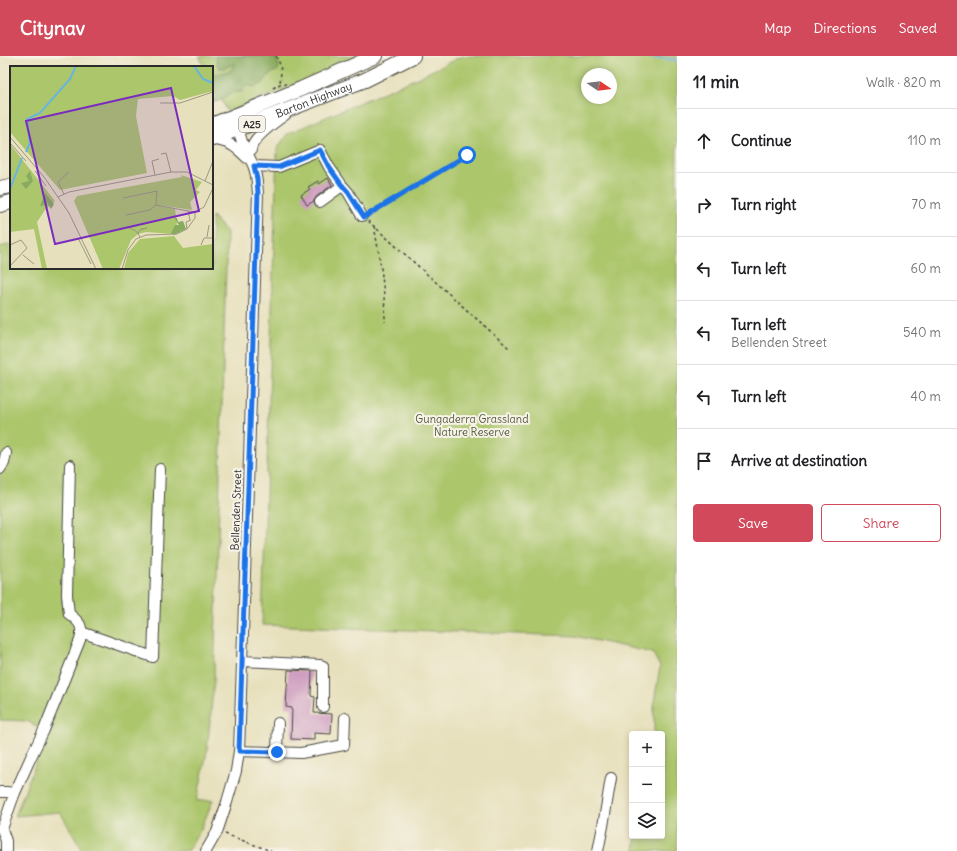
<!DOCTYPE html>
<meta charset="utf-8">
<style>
:root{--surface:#fff;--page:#f6f6f6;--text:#202124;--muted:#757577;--line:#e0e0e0;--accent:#d1495b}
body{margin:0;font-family:Delius,sans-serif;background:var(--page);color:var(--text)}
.controls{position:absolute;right:12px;bottom:12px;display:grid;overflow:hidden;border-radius:4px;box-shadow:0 2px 6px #0003}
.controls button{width:36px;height:36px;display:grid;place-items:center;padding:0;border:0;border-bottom:1px solid var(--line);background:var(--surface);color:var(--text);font:20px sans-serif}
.compass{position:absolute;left:581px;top:12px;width:36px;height:36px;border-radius:50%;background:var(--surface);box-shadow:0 2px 6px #0003;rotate:103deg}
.stop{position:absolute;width:12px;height:12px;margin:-9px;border:3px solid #1a73e8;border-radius:50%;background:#fff}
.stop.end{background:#1a73e8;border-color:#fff;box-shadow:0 1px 4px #0008}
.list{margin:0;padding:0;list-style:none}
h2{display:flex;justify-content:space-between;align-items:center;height:52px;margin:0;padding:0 16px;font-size:17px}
h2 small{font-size:13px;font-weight:400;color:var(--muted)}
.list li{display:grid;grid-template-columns:26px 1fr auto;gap:12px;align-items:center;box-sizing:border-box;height:64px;padding:0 16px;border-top:1px solid var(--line)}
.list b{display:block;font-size:15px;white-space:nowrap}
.list p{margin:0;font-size:13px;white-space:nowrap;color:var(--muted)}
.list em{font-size:13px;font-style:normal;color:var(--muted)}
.actions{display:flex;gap:8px;padding:12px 16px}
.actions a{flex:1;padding:9px 0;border:1px solid var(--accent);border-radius:4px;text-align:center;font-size:14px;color:var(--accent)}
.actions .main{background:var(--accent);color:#fff}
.icon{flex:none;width:22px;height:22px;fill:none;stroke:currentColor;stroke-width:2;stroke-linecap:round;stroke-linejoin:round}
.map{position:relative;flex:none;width:677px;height:795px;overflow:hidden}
header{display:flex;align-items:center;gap:24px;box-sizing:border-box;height:56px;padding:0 20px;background:var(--accent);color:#fff}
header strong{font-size:19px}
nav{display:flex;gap:22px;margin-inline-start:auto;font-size:14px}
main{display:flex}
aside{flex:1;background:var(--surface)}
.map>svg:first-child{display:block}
.green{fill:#acc66c;stroke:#6c784c;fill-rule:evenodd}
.forest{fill:#89ab60;stroke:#5a6b46}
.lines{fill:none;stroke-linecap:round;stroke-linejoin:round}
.stream{stroke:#66b4e0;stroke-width:2}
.building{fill:#ce9bbf}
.minor-casing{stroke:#474641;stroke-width:12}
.highway-casing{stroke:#474641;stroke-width:16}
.path{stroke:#474641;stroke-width:1.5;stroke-dasharray:3 3;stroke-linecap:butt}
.minor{stroke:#fff;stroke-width:10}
.highway{stroke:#fff;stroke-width:14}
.route{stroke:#1a73e8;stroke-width:5}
.labels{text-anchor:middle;stroke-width:4;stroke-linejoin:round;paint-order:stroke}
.shield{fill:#f7f3e8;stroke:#686764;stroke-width:1}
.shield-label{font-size:10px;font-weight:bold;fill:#2b2b2b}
.street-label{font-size:11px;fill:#2b2b2b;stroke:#f7f3e8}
.park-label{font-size:11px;fill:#525a3e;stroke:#f7f3e8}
.inset-river{fill:none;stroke:#66b4e0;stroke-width:2}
.inset-road{fill:none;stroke:#9c9882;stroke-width:1}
.view{fill:#7b2cbf;fill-opacity:0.15;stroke:#7b2cbf;stroke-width:2}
.inset-edge{fill:none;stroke:#2b2b2b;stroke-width:2}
</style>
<header>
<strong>Citynav</strong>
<nav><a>Map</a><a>Directions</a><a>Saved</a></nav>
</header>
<main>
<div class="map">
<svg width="677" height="795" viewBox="0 0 677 795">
<rect width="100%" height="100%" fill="#f7f3e8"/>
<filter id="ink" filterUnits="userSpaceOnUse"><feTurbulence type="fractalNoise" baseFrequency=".025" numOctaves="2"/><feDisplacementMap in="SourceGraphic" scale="8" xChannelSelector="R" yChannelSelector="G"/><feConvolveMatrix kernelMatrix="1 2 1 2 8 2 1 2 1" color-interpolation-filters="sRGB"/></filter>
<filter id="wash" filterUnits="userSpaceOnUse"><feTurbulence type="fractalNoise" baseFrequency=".012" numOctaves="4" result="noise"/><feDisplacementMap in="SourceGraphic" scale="16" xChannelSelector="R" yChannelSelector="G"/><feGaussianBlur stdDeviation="0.9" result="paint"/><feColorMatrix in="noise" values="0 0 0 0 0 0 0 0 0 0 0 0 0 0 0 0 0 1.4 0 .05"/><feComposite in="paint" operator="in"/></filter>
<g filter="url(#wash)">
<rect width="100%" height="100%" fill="#e7e0bc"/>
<!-- green -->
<path class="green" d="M199,0H359L302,26L228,56L212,25V11H205Z
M462,0H677V795H634L636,780H662V678H654V646L660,611L653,597L575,580L262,569L277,93L287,78L417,22ZM587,18H611V42H587Z
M212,160L227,176L214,624L207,695L197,745L213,744L201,773L187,795H83L60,756L15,760L83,586L41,673L27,665L0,664V191L11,188V212H212Z"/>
<!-- forest -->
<path class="forest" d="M216,0H270L276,3L279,9L278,14L270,18L262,28L253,31L249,29H246L242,36H235L229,38L222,44L212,47V19L230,15L235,9V7L225,12H219L217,8Z"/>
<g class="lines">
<!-- stream -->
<path class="stream" d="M636,0L677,4"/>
</g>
<g id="blocks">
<!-- building -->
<path class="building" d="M328,122L332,129L316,141L314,145L307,149L301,139L310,133L308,131L318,125L319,128Z
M288,614L312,615L311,640L315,641L314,657L332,658L331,678L314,677V684L291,683L292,652L286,651Z"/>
</g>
</g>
<g filter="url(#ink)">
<use href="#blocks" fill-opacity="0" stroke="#474641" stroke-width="1"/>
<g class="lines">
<!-- minor casing -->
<g class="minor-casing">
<path id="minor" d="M213,84C229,85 236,91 247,102
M251,94C252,81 276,66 286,58
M254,110L279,111L320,94L329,111L341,128L348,136L362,160
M320,146L342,130
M0,413L4,407L6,397
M81,576L153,601L160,413
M243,605L320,609L323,610V651
M239,695L301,697L344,689L345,662
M277,696L278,667
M0,736H8L14,739L2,773
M14,739L30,703L44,674L80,584C83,570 81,567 69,558L67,539L70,409
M0,772L2,773L6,785V795
M206,795L217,776L227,746L236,715L239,695L258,137C257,128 257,118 253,109C249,99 238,84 240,73
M598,795L603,770L611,722"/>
</g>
<!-- highway casing -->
<g class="highway-casing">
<g id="highway">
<path d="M212,69L301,33L375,0"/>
<path id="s1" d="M212,83L365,24L413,0"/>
<path d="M0,132L11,130"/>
<path d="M0,149L11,146"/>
</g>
</g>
<!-- path -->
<path class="path" d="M276,0C282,10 281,16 280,28
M273,32L280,28H286
M369,158L467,99
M368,165L509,292
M374,170C380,202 385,234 385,266
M225,778L271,795"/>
<!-- minor -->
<use href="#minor" class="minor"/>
<!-- highway -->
<use href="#highway" class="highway"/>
</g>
</g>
<g class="lines" filter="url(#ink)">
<!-- route -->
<path class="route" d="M277,696L239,695L258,137L257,123L254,110L279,111L320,94L329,111L341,128L348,136L364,161L467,99"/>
</g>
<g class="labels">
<!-- shield labels -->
<rect class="shield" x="239" y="60" width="26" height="16" rx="3"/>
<g class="shield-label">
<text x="252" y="72">A25</text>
</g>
<!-- street labels -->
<g class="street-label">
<text dy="4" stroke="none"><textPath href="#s1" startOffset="109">Barton Highway</textPath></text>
<text transform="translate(236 454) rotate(-88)" y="4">Bellenden Street</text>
</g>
<!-- park labels -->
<g class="park-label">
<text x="472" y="367">Gungaderra Grassland<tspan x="472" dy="13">Nature Reserve</tspan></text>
</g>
</g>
<!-- overview -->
<g transform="translate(10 10)">
<rect width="203" height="203" fill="#e7e0bc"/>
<path d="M0,0H203V25L170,34L163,30L128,33L126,50L137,107L50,124L0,66ZM0,78L45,135L35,144L27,156L37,203H32L24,163L0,166ZM171,109L192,116L186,124L190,126L180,136L182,144L148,139L165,143L167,158L163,168L136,166L128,168L121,174L109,203H93L64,135L67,130L172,111ZM164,170L173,182L203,178V203H114L118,187L130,173Z" fill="#acc66c"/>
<path d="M20,105L23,115L16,123L11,117L19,115L16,110ZM35,127L44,138L41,143L37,136V139L30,140ZM164,152H167L168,156L173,155L176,163L164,169L161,167L165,159H169Z" fill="#89ab60"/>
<path class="inset-river" d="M184,0L193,13L203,17M16,86L20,77L17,53L30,47L60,13L66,0M0,123L12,92"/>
<path class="inset-road" d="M150,37H170L203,26M0,71L34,111L59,147L86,203M0,77L16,95M151,88L156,87L161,106M25,105L36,120M145,109L142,95L149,93M195,115L203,95M54,128L48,116L59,106M48,131L59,126L161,106H177L203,119M113,132L147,125L146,139M116,149L140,144L146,139L178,145M180,154L178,145L185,146M117,161L126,165L130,171M177,163L176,156L181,154M128,168L129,165L131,163L137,162L130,164M197,171L199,159M68,172L81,198M0,179L11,174L17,182L0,200M191,179L194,172H203M13,189L24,198M112,203L118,184L126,173L136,169L167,168L177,163L185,152V146L194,141L203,122"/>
<path class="view" d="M161,22L189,145L45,178L16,55Z"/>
<rect width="203" height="203" class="inset-edge"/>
</g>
</svg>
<div class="controls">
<button>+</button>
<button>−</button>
<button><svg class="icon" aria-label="layers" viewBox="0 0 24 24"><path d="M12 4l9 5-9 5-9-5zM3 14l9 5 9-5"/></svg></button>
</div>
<svg class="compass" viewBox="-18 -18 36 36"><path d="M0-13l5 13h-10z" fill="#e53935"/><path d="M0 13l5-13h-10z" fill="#757577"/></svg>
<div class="stop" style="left:467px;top:99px"></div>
<div class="stop end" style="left:277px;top:696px"></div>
</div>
<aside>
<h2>11 min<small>Walk · 820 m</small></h2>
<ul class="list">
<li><svg class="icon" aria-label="ahead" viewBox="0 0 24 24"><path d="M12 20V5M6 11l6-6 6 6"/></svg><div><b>Continue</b></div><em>110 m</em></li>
<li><svg class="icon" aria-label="right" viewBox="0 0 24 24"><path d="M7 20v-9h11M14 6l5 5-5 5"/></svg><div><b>Turn right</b></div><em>70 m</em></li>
<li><svg class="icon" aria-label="left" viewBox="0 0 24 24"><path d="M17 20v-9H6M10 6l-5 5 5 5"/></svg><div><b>Turn left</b></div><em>60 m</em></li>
<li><svg class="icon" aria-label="left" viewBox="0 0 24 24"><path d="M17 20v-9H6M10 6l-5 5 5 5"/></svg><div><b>Turn left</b><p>Bellenden Street</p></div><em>540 m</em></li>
<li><svg class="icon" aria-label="left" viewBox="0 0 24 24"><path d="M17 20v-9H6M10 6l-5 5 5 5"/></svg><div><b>Turn left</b></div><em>40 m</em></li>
<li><svg class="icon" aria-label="arrive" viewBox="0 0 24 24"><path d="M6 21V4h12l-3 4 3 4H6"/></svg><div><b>Arrive at destination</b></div></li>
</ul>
<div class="actions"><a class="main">Save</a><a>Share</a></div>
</aside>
</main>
